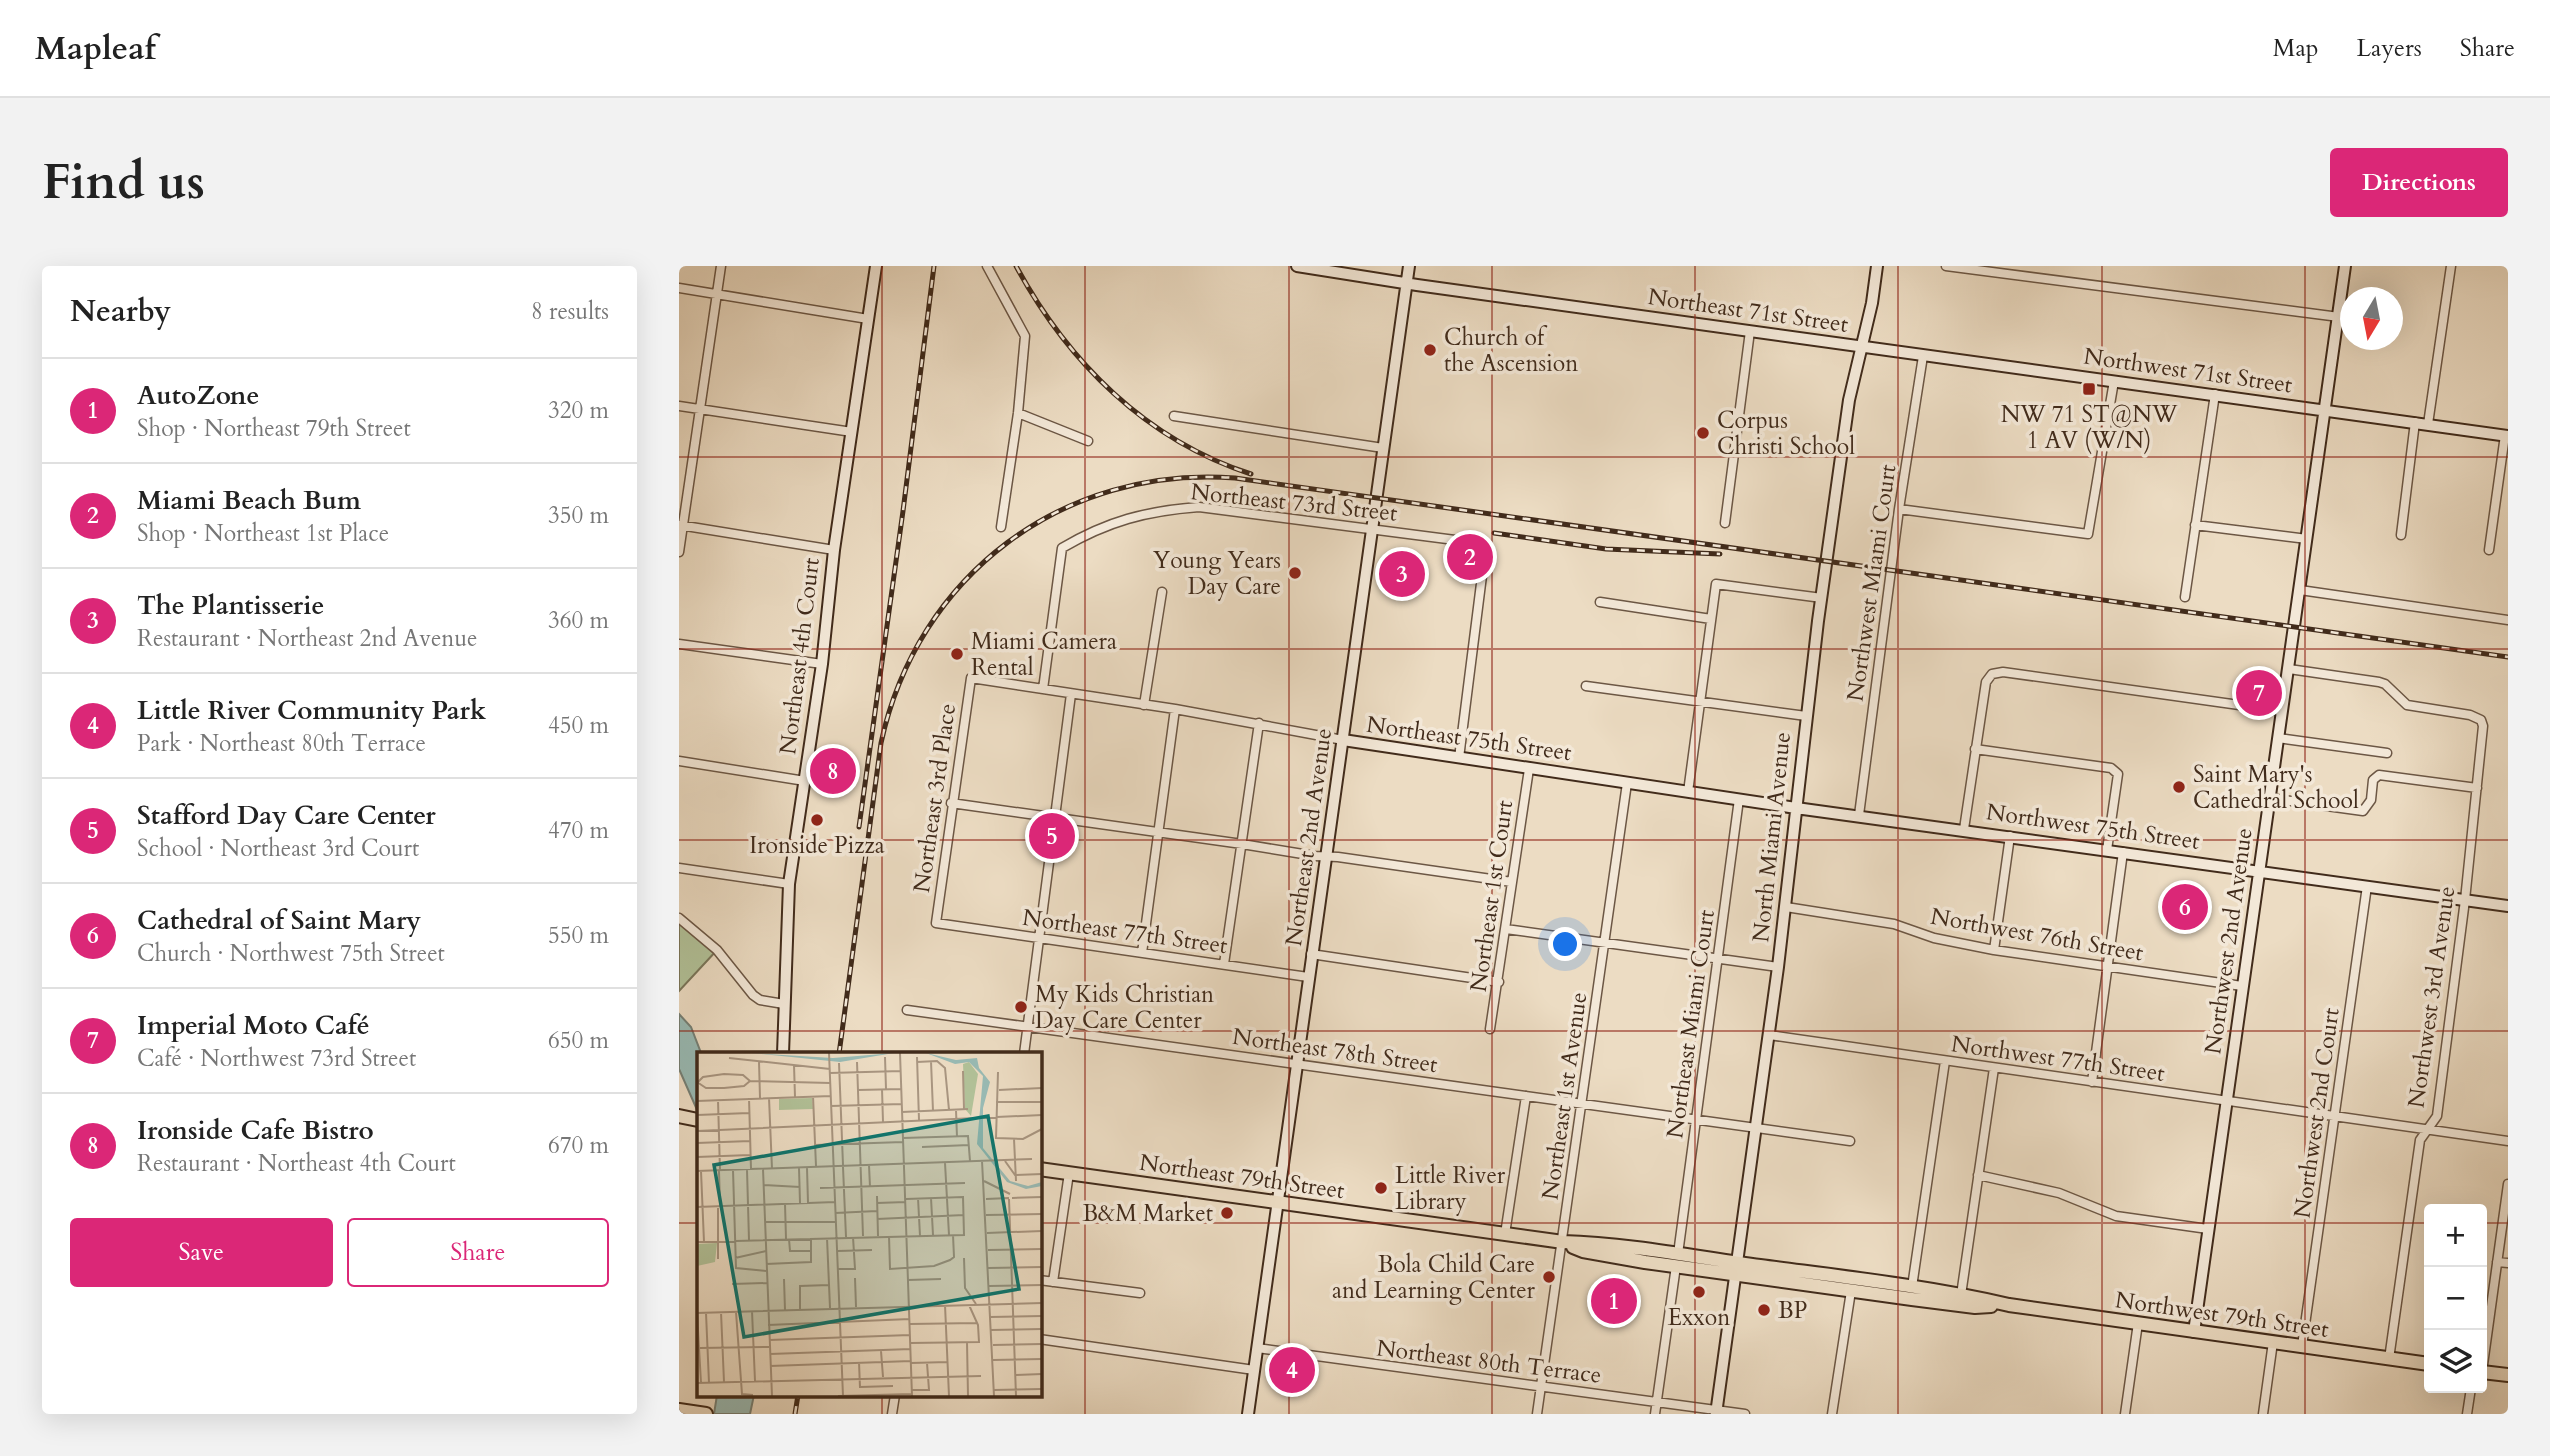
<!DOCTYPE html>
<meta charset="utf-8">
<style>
:root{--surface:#fff;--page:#f2f2f2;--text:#222;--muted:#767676;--line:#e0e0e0;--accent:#db2777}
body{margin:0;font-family:Cardo,serif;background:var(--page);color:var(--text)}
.controls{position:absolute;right:21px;bottom:21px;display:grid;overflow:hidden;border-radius:7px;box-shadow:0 7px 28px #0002}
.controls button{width:63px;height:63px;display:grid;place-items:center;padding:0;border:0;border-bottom:2px solid var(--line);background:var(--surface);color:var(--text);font:35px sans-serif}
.compass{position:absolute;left:1661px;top:21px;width:63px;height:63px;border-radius:50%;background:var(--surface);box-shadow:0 7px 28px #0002;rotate:190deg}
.you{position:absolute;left:887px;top:679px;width:24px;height:24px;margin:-18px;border:5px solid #fff;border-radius:50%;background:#1a73e8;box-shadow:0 0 0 10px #1a73e833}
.badge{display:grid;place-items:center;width:46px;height:46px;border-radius:50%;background:var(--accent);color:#fff;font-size:23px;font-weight:700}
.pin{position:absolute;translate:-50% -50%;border:4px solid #fff;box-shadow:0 2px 7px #0006}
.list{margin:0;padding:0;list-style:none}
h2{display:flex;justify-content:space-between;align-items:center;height:91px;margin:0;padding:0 28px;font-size:30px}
h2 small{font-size:23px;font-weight:400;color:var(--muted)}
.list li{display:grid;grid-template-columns:46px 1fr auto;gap:21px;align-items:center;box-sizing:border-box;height:105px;padding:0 28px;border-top:2px solid var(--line)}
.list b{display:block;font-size:26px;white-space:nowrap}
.list p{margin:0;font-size:23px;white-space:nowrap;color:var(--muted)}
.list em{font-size:23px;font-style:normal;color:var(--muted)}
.actions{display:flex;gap:14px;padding:21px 28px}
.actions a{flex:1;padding:16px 0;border:2px solid var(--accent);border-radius:7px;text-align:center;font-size:24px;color:var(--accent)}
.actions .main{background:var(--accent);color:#fff}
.icon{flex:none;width:38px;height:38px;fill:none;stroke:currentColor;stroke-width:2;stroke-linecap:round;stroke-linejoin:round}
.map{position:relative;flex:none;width:1829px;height:1148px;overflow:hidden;border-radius:7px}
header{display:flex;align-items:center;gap:42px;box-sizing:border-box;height:98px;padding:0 35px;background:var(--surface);border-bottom:2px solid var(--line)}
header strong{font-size:33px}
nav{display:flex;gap:38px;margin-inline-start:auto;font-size:24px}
.intro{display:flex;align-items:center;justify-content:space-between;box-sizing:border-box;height:168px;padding:0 42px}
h1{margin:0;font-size:49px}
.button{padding:18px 32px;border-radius:7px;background:var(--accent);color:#fff;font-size:24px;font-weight:700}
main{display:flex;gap:42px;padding:0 42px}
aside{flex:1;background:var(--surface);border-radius:7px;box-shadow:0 7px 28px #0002}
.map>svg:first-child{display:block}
.green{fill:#b2c299;stroke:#7a765a;stroke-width:2}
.water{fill:#99bbb5;stroke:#768177;stroke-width:2}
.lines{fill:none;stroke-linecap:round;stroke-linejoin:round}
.street-casing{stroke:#6c5745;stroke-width:11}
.secondary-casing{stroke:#412b1b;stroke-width:14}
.primary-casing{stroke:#412b1b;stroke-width:16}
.street{stroke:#f3e8d8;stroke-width:8}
.secondary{stroke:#f3e8d8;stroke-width:10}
.primary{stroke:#ecdcc3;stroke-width:12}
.rail-casing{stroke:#412b1b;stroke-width:5}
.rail{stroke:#f3e8d8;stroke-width:2.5;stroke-dasharray:8;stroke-linecap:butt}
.grid{fill:none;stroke:#8f2418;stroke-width:2;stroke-opacity:0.55}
.poi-dot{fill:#8f2418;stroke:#f3e8d8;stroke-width:2.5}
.labels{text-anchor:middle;stroke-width:7;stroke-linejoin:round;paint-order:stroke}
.street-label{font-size:23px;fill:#412b1b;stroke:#f3e8d8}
.poi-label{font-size:23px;fill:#412b1b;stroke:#f3e8d8;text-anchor:start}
.inset-road{fill:none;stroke:#a89580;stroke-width:2}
.view{fill:#0f766e;fill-opacity:0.15;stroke:#0f766e;stroke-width:3.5}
.inset-edge{fill:none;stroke:#412b1b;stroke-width:3.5}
</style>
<header>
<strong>Mapleaf</strong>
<nav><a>Map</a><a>Layers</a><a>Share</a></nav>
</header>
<div class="intro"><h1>Find us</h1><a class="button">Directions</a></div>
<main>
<aside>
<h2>Nearby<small>8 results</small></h2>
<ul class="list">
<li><span class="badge">1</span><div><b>AutoZone</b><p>Shop · Northeast 79th Street</p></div><em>320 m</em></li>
<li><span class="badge">2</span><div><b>Miami Beach Bum</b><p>Shop · Northeast 1st Place</p></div><em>350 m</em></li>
<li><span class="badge">3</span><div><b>The Plantisserie</b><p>Restaurant · Northeast 2nd Avenue</p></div><em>360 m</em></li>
<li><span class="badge">4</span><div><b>Little River Community Park</b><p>Park · Northeast 80th Terrace</p></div><em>450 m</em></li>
<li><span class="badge">5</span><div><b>Stafford Day Care Center</b><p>School · Northeast 3rd Court</p></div><em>470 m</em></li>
<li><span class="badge">6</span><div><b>Cathedral of Saint Mary</b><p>Church · Northwest 75th Street</p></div><em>550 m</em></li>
<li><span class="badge">7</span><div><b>Imperial Moto Café</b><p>Café · Northwest 73rd Street</p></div><em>650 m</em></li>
<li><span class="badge">8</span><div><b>Ironside Cafe Bistro</b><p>Restaurant · Northeast 4th Court</p></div><em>670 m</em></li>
</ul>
<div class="actions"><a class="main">Save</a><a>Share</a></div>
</aside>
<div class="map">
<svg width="1829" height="1148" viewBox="0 0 1829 1148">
<rect width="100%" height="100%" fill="#ecdcc3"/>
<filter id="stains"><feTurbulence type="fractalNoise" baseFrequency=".00286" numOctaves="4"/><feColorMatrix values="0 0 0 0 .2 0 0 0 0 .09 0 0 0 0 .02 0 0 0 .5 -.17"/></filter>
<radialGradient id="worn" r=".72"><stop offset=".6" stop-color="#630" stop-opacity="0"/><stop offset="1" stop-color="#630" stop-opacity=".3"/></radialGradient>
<!-- green -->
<path class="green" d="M0,652L38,684L0,725Z
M597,1093L637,1099L635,1116L589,1110L591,1099Z"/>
<!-- water -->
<path class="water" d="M0,748L12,761L22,787L19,788V846L0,803Z
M38,1129H75L71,1148H35Z"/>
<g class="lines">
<!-- street casing -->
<g class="street-casing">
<path id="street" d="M308,0L346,70L339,147L322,261
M1267,0L1660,51
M0,22L189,53
M0,140L173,166
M339,147L409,175
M495,150L704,182
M1749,158L1772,0
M1220,243L1409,268L1435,115
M1046,257L1071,65
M0,259L155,284
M1516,259L1628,273
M1722,269L1736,156
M1810,284L1826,169
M0,286L42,0
M1621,324L1829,354
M1506,331L1536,128
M921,336L1032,353
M0,378L143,398
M1610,403L1700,416L1706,418L1728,439L1791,449L1802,454L1804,460L1786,634L1758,850L1741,874L1710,1093
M907,420L1127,450
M364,423L383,282C429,255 467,245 520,241L807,278L780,492
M465,439L483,326
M1599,472L1708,487
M1296,483L1432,502L1439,508L1428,584
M0,495L126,515
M1009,526L1037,318L1143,332
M1590,532L1684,545L1692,534L1694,514L1700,509L1798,522
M272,537L563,578L636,590L659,591L833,616
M1180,549L1220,243L1244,90
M1285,563L1307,416L1313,408L1324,406L1603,445
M0,602L110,618
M1107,641L1215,658L1255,672L1315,684L1563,720
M0,652L38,684L74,729L81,734L105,738
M827,663L1099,701
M1315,684L1331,570
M463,687L496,443
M632,688L820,716
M545,698L580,457
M629,711L257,657L292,412L496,443L664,474
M228,744L1171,875
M811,763L850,503
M1090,769L1829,875
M345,788L392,428
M1413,816L1444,586
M1299,909L1380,927L1437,950L1529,963
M826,968L847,830
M999,988L1060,533
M1818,996L1829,997
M360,1014L461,1027
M374,1016L390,907
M1233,1021L1266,795
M1282,1029L1315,802
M360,1073L575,1104
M1623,1080L1688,620
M578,1082L1066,1148
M1803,1106L1829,918
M213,1148L216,1129
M858,1148L948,517
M976,1148L997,1000
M1153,1148L1172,1025
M1446,1148L1459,1057
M1584,1148L1594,1076
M1788,1148L1792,1122"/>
</g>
<!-- secondary casing -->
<g class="secondary-casing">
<path id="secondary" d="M618,0L738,19L1829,170
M664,474L1117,542L1829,640
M104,788L110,618L143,398L155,284L197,0
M1515,1066L1666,0
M569,1148L730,0
M1037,1148L1099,701L1139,355L1170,134L1193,37L1198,0"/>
</g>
<!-- primary casing -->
<g class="primary-casing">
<path id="primary" d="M0,850L19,854
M360,903L884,976C950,978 1016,991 1081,1000C1164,1011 1248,1020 1330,1039L1750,1098
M894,981L904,985L966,996L1233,1033L1296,1041L1312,1040
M1803,1106L1829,1109
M0,1144L27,1148"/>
</g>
<!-- street -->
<use href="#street" class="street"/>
<!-- secondary -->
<use href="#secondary" class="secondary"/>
<!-- primary -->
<use href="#primary" class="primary"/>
<!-- rail casing -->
<g class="rail-casing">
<path id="rail" d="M337,0C389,96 467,174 572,208
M815,267L927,283L1041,288
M180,561L224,245L255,0
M160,788L202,477C238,309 385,199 556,212L1829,391
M116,1148L119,1129"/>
</g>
<!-- rail -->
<use href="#rail" class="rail"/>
</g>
<!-- grid -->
<path class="grid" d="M203,0V788M406,0V1148M610,0V1148M813,0V1148M1016,0V1148M1219,0V1148M1423,0V1148M1626,0V1148M0,191H1829M0,383H1829M0,574H1829M0,765H1829M0,957H19M360,957H1750M1803,957H1829M203,1129V1148"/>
<!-- markers -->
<g class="poi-dot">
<circle cx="751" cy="84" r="7"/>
<rect x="1403" y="116" width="14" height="14" rx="3.5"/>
<circle cx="1024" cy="167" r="7"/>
<circle cx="616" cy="307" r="7"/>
<circle cx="278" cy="388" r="7"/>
<circle cx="1500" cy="521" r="7"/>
<circle cx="138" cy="554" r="7"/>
<circle cx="342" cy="741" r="7"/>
<circle cx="702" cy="922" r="7"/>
<circle cx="548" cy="947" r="7"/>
<circle cx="870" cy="1011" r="7"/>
<circle cx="1020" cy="1026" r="7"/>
<circle cx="1085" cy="1044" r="7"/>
</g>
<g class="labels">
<!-- street labels -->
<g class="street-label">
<text transform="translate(1069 44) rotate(8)" y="8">Northeast 71st Street</text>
<text transform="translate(1509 104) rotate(8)" y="8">Northwest 71st Street</text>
<text transform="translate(615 236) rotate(6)" y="8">Northeast 73rd Street</text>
<text transform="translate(1192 317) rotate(-82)" y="8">Northwest Miami Court</text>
<text transform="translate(120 390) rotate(-83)" y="8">Northeast 4th Court</text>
<text transform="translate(790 472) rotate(8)" y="8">Northeast 75th Street</text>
<text transform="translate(255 532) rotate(-82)" y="8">Northeast 3rd Place</text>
<text transform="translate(1414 560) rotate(8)" y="8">Northwest 75th Street</text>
<text transform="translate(629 571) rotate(-82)" y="8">Northeast 2nd Avenue</text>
<text transform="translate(1092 571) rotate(-84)" y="8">North Miami Avenue</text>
<text transform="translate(812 630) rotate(-82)" y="8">Northeast 1st Court</text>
<text transform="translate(446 665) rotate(8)" y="8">Northeast 77th Street</text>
<text transform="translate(1358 668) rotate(10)" y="8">Northwest 76th Street</text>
<text transform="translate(1549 675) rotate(-82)" y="8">Northwest 2nd Avenue</text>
<text transform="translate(1752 731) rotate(-82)" y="8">Northwest 3rd Avenue</text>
<text transform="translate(1011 758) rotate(-82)" y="8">Northeast Miami Court</text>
<text transform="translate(656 784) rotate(8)" y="8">Northeast 78th Street</text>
<text transform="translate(1379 792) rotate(8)" y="8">Northwest 77th Street</text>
<text transform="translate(885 830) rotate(-82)" y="8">Northeast 1st Avenue</text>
<text transform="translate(1637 847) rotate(-82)" y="8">Northwest 2nd Court</text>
<text transform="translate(563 910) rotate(8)" y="8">Northeast 79th Street</text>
<text transform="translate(1543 1048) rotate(8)" y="8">Northwest 79th Street</text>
<text transform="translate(810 1095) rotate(7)" y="8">Northeast 80th Terrace</text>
</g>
<!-- poi labels -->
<g class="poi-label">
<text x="765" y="79">Church of<tspan x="765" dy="26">the Ascension</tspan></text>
<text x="1410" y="156" text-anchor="middle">NW 71 ST@NW<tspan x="1410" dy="26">1 AV (W/N)</tspan></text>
<text x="1038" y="162">Corpus<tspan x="1038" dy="26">Christi School</tspan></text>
<text x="602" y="302" text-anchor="end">Young Years<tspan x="602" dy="26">Day Care</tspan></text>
<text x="292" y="383">Miami Camera<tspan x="292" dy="26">Rental</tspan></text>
<text x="1514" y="516">Saint Mary's<tspan x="1514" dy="26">Cathedral School</tspan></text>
<text x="138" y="587" text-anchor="middle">Ironside Pizza</text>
<text x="356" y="736">My Kids Christian<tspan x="356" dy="26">Day Care Center</tspan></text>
<text x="716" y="917">Little River<tspan x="716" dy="26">Library</tspan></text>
<text x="534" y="955" text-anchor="end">B&amp;M Market</text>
<text x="856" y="1006" text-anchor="end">Bola Child Care<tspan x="856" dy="26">and Learning Center</tspan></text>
<text x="1099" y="1052">BP</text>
<text x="1020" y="1059" text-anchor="middle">Exxon</text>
</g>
</g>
<!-- overview -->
<g transform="translate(18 786)">
<rect width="345" height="345" fill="#ecdcc3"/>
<path d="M272,10L281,22L274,64L268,57L266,12ZM115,46L116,57L82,58V47ZM20,191L18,210L0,214V192Z" fill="#b2c299"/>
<path d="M54,1L136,6L197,1L143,10ZM229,1L259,8L280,6L282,16L293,30L286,56V96L313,129L331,134L345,130V134L329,137L310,130L280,92L286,24L272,10L258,12Z" fill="#99bbb5"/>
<path class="inset-road" d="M132,1L146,344M203,1L215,344M188,5L189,37M220,5L222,68M32,6L133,17M234,9L236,59M62,10L63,46M160,10L166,184M220,10L240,9L248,16L252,58M142,11L146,113M97,13L98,45M266,19L267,57M301,20L299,86L326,87L345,77M133,21L204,19M0,30L9,36H27L47,34L53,29L133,31M1,30L6,25L27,22L46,23L53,29M185,37L186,70M161,38L205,37M302,38L345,36M116,44L119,114M52,46L54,117M72,46L75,117M21,48L23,119M0,49L134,44M299,50H345M134,54L205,52M259,58L260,85M205,60L271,57M0,63L52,61M0,79L345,63M206,86L271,84L273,109M317,87L319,129M0,91L53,89M118,93L206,90M225,95L272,93M0,105L53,103M285,109L297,344M308,109L318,123L345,122M248,111L252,183M172,113L173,135M146,115L149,185M102,116L103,151M110,116L111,151M66,117L75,344M36,118L39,216L69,219M50,118L52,188M0,119L335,107M4,119L7,190M22,119L23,154M287,129L313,142M67,133L103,135M123,136L268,131M180,144L181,184M221,146L223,184M234,146L236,183M315,146L345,145M289,147L312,146M312,147L319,344M180,151L209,150M88,152L89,187M21,154V207M0,155L138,150M138,161L180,159M289,163L345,162M180,167L267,163M68,170H139M290,181L345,179M192,184L193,217L237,214L253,208L257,205L256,183M130,186L133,256M92,187L93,199H114M0,190L267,183L266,145L209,147M291,198L345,197M141,199L175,198M38,206L69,199M267,206L268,236L279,252M69,212L114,210V186M291,216L345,215M141,217H158L156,185M158,226L159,255M87,227L88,258M211,228L244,227M35,232L70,231M292,234L345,233M248,253L252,344M103,258V234L132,233M55,259L58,329M24,260L27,330M39,260L45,342L56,343M9,261L12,331M293,265L345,264M213,272L280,271M71,273L213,267M294,278L345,277M72,288L213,283M270,290L271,344M214,291L282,290L281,273L272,253M296,293L345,292M3,296L72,295M184,299L186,325M73,302L214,297M296,308L345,307M162,310L163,336M214,311L251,310M73,314L214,309M319,323L345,322M0,331L284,324M4,331L0,261L345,251M163,335L196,334M215,338H232L230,311M297,338L345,337M141,344L215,342"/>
<path class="view" d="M291,64L322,237L47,285L17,113Z"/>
<rect width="345" height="345" class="inset-edge"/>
</g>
<rect width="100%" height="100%" filter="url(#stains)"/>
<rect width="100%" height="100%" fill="url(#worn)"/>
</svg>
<div class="controls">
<button>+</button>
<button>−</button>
<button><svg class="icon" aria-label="layers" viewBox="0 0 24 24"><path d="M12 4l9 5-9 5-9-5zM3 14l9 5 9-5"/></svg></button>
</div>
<svg class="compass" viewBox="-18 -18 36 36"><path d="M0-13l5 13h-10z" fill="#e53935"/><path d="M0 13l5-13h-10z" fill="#767676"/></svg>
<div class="you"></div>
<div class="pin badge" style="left:935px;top:1035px">1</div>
<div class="pin badge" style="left:791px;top:291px">2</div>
<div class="pin badge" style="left:723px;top:308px">3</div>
<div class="pin badge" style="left:613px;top:1104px">4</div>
<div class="pin badge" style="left:373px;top:570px">5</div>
<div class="pin badge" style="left:1506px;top:641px">6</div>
<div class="pin badge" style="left:1580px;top:427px">7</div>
<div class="pin badge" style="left:154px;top:505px">8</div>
</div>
</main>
